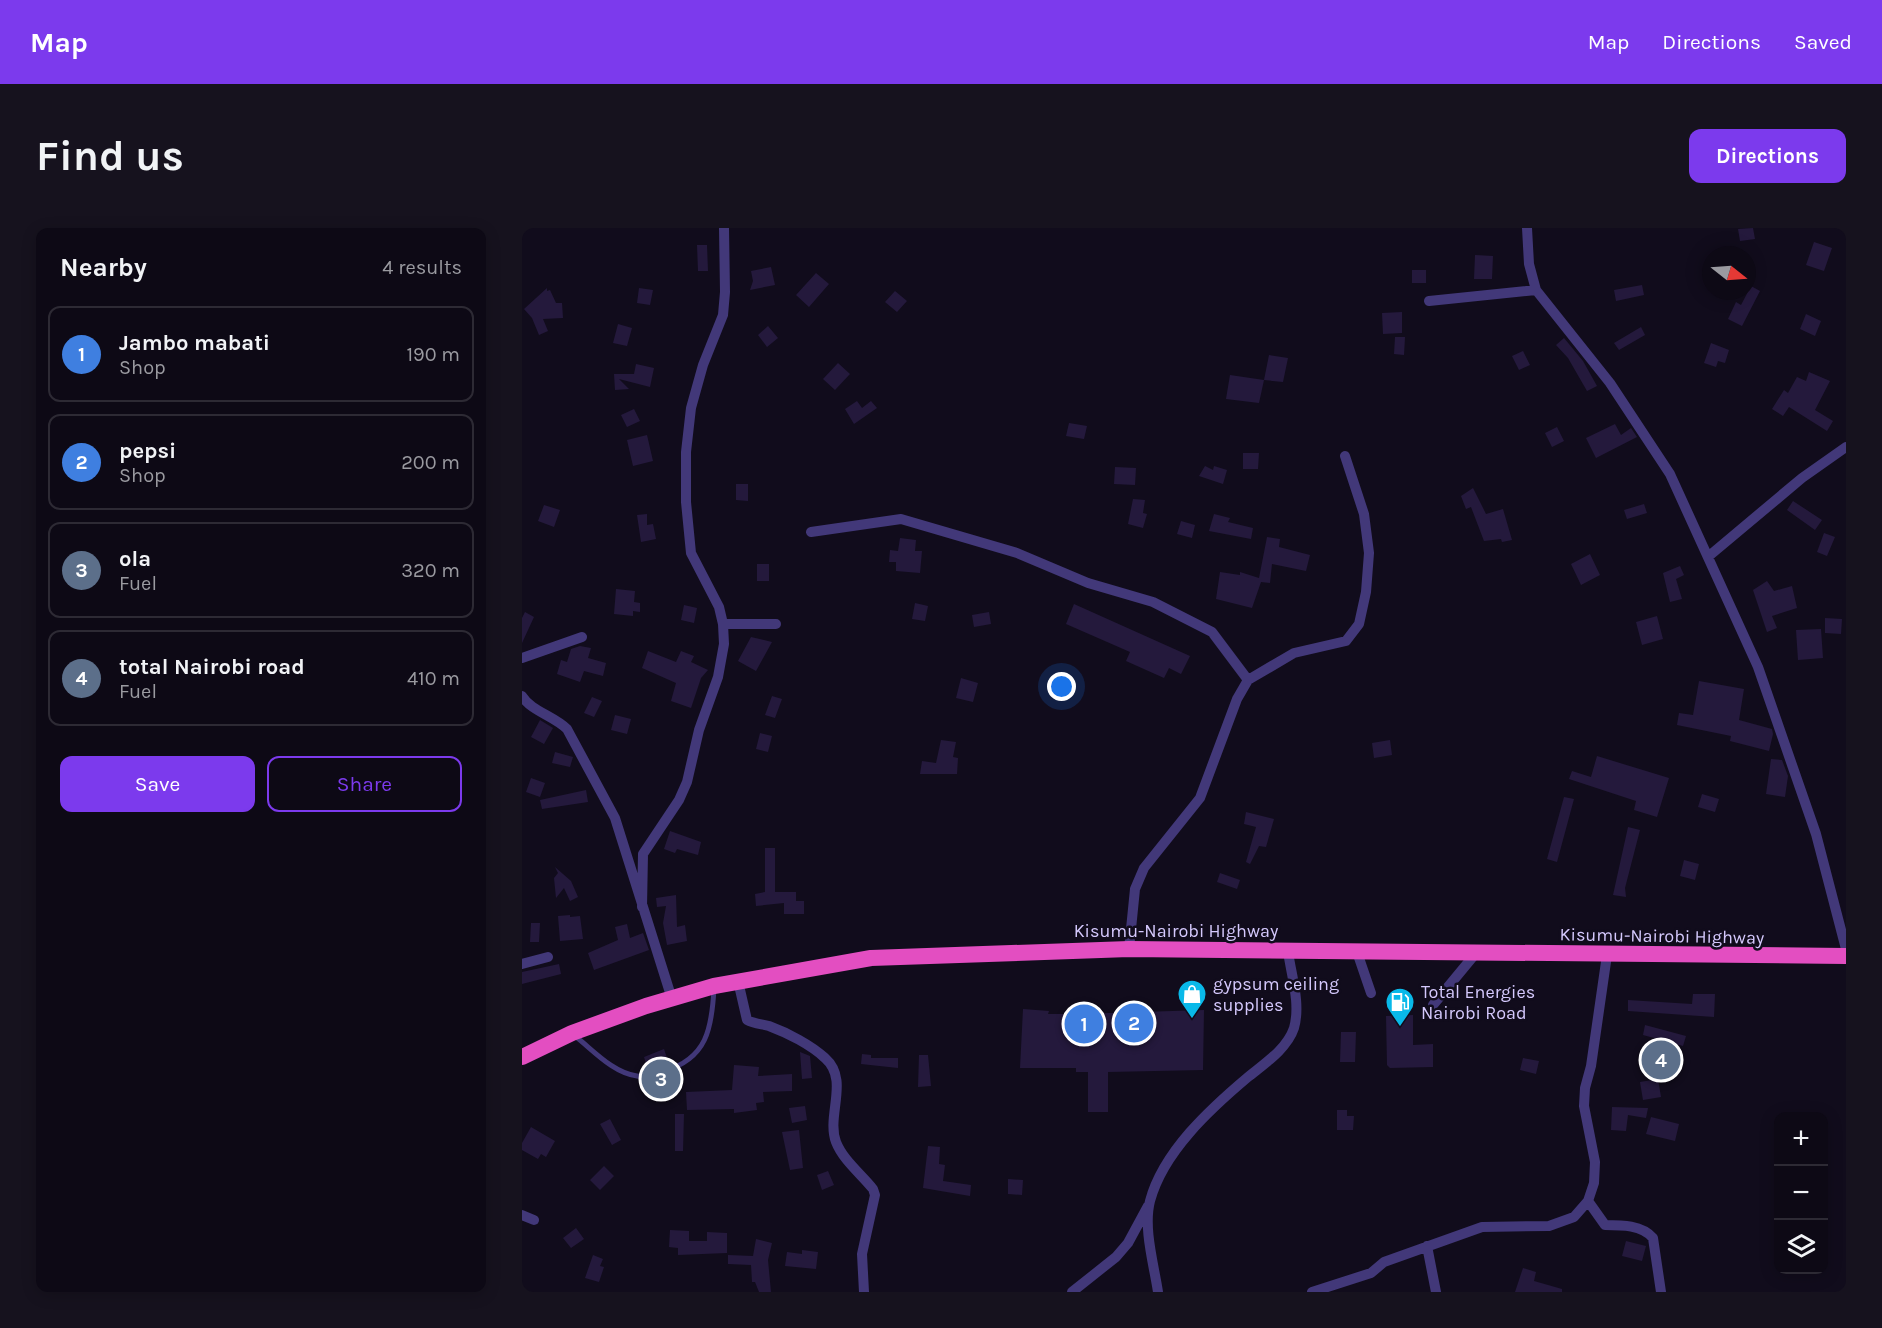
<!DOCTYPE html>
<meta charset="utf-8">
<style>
:root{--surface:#0d0915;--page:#16121e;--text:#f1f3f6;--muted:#9a9aa0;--line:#2d2a34;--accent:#7c3aed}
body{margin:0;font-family:Karla,sans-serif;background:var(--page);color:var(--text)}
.controls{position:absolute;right:18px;bottom:18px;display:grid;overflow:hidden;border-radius:12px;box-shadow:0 3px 15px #0003}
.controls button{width:54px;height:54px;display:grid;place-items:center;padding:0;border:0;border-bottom:2px solid var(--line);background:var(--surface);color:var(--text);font:30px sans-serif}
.compass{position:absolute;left:1180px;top:18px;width:54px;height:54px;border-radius:50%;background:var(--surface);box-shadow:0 3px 15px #0003;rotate:107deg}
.you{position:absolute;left:540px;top:459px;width:21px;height:21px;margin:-15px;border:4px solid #fff;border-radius:50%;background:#1a73e8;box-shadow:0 0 0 9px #1a73e833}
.badge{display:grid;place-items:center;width:39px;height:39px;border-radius:50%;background:var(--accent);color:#fff;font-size:20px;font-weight:700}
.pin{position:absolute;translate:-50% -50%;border:3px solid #fff;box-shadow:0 2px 6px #0006}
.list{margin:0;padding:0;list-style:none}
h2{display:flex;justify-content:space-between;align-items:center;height:78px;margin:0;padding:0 24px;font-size:26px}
h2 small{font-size:20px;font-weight:400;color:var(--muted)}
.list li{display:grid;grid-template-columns:39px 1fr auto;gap:18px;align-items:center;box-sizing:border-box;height:96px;margin:0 12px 12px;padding:0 12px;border:2px solid var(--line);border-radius:12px}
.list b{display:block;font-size:22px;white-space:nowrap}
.list p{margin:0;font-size:20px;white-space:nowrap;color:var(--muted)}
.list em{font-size:20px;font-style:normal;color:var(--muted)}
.actions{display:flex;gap:12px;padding:18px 24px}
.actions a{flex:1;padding:14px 0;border:2px solid var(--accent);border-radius:12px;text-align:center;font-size:21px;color:var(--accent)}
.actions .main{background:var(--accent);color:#fff}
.icon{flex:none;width:33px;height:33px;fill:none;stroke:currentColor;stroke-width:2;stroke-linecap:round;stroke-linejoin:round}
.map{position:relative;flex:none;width:1324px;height:1064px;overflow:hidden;border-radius:12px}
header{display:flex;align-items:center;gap:36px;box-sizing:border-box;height:84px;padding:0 30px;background:var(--accent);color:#fff}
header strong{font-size:28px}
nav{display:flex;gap:33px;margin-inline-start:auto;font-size:21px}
.intro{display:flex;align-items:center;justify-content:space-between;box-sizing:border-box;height:144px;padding:0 36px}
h1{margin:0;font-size:42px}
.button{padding:15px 27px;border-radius:12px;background:var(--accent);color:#fff;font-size:21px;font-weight:700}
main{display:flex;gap:36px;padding:0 36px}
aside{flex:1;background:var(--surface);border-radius:12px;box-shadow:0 3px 15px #0003}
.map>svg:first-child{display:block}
.building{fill:#24193c}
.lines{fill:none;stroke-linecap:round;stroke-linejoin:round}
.service{stroke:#423879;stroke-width:5}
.minor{stroke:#423879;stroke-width:10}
.trunk{stroke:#e34ec1;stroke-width:16}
.labels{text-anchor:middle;stroke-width:5;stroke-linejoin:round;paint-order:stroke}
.street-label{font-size:18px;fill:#d5c9fd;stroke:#110c1c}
.poi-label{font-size:18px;fill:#d5c9fd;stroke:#110c1c;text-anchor:start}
</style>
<header>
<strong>Map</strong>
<nav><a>Map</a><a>Directions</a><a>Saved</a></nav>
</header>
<div class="intro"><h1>Find us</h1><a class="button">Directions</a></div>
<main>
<aside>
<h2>Nearby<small>4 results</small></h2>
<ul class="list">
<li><span class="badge" style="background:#3f7fe0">1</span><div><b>Jambo mabati</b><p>Shop</p></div><em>190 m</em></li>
<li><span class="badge" style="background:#3f7fe0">2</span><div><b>pepsi</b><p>Shop</p></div><em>200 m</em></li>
<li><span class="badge" style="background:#5c6f8a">3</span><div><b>ola</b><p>Fuel</p></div><em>320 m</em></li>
<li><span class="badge" style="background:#5c6f8a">4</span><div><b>total Nairobi road</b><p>Fuel</p></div><em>410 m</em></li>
</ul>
<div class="actions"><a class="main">Save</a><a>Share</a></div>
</aside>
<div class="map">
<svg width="1324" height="1064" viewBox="0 0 1324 1064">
<rect width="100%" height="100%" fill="#110c1c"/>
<!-- building -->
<path class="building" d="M1231,0L1233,11L1218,13L1216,1Z
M1292,14L1310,20L1302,43L1284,37Z
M175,17H185L186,43H176Z
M953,27L971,28L970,51H952Z
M249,39L253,57L228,62L231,53L229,43Z
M890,42H904V55H890Z
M294,45L307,56L287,79L274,67Z
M1120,57L1122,67L1094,73L1092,62Z
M1229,58L1238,63L1220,98L1206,91L1214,74L1219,77Z
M25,60V63L28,62L34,75H40L41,90L21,91L26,103L17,107L10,90L2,81Z
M117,60L131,62L128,77L115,75Z
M373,63L385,73L375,84L363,74Z
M880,84V105L861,106L860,85Z
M1284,86L1299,93L1293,108L1278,101Z
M96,96L110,100L105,118L91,115Z
M246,98L256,110L245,119L236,107Z
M1119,99L1123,107L1097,122L1092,115Z
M873,109H883L882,127L872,126Z
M1042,110L1061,133L1075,158L1065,163L1046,130L1034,117Z
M1189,115L1207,122L1203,135L1196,133L1194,139L1182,135Z
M1001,123L1008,137L997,142L990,128Z
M747,127L766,130L761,154L742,152Z
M316,135L328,146L313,162L301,151Z
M114,136L132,140L128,159L97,151L107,161L93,162L92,146H112Z
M1287,144L1308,153L1293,182L1311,193L1305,203L1267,179L1261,188L1250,181L1262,162L1266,165L1275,149L1284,153Z
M708,147L742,152L737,175L704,171Z
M335,173L340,180L349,173L355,180L332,196L323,181Z
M112,181L118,193L105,199L99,187Z
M547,195L565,198L562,211L544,208Z
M1093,196L1099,207L1109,200L1115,209L1074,230L1064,210Z
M1035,199L1042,213L1030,219L1023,205Z
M125,207L131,233L111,238L105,212Z
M721,225H737L736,241H721Z
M683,238L691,242L692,238L705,242L701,256L677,248Z
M593,239L614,240L613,257L592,256Z
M214,256H226V273L214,272Z
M951,260L964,286L981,281L990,312L980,314L979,311L962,313L949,279L944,281L939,268Z
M611,271L623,272L621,285L625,286L621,300L606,296Z
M1271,273L1300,292L1293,302L1265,282Z
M1122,276L1125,285L1105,291L1102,282Z
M22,277L38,282L32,299L16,293Z
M125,286V297L131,296L134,311L119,314L115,287Z
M692,286L708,290L706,294L731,300L729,311L687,303Z
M659,293L673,297L670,310L655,306Z
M1302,305L1313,309L1305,328L1295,324Z
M745,309L758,311L757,319L788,327L784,343L750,336L748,355L739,354L730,380L694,371L698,344L718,347V344L737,350Z
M378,310L394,312L393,323H400L398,345L374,343V334H367L368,322L376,323Z
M1068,326L1078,347L1059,357L1049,336Z
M235,336H247V353H235Z
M1158,338L1162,347L1154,351L1160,371L1148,374L1141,345Z
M1245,353L1252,363L1270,358L1275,380L1250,388L1255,400L1245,404L1231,362Z
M94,361L113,363L112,374L118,375V384L111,383V388L92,386Z
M393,375L406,378L403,393L390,391Z
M552,376L668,428L659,446L647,440L642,450L604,433L608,424L544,396Z
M162,377L175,380L172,395L159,392Z
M3,384L12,389L0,415V390Z
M467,384L469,396L452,399L450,387Z
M1135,388L1141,411L1120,417L1114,394Z
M1303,390L1320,391L1319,406L1303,405Z
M1299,401L1301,430L1276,432L1274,402Z
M229,409L250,414L234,443L216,433Z
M58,418L69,420L66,430L84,435L81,448L62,443L58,454L35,446L39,432L45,434L49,421Z
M126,423L154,434L159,423L172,428L169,434L186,442L179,450L169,480L149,473L154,455L120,440Z
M439,450L456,455L451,474L434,470Z
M1177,453L1222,461L1217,492L1250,501L1251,506L1247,523L1208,513L1209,508L1155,497L1157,485L1171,487Z
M250,468L260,471L253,490L243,487Z
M70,469L80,473L72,489L62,485Z
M93,487L109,491L105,506L89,502Z
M18,492L31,500L22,516L9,509Z
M238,505L250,508L246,524L234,521Z
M419,512L434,514L431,529L436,530L435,546H398L400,533L414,535Z
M868,512L870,527L852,530L850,515Z
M33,524L51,529L48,539L30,535Z
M1075,528L1147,550L1135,589L1112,582L1114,573L1047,551L1050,543L1069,549Z
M1249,531L1260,532L1266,548L1263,569L1244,566Z
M9,550L23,555L18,569L4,564Z
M64,562L66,574L20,581L18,572Z
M1180,566L1197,571L1193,584L1176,579Z
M1042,569L1052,571L1035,634L1025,631Z
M724,584L752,591L744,619L737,618L728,636L724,634L734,599L722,596Z
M1106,599L1118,602L1103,660L1104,669L1091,667Z
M148,603L179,614L176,627L155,621L153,625L142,621Z
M243,620H253V664H274V673H282V686H262V675L234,678L233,666L243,664Z
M1162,632L1177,636L1173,652L1158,648Z
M33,639L49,653L56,669L48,673L42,660L34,670L32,650L36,645Z
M698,645L718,652L715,661L695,654Z
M154,667L155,699L163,697L165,713L145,717L141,695L144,678L135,679L134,670Z
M48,687V689L58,688L61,711L38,713L36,688Z
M9,695H18L17,714H8Z
M105,696L108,710L121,705L127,722L72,742L66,725L96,712L93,699Z
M37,736L39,746L0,756V744Z
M1171,766H1193L1192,789L1106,783V772L1170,776Z
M501,781L527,783L526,786H555L682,782L681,842L586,844V884H566V844H554V840H498Z
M891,787V817L911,816V839L868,840L865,837L864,788Z
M1123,797L1164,808L1161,818L1121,807Z
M819,804H834L833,834H818Z
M142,821L147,836L126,842L122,829Z
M278,824L288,828L290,850L280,851Z
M340,826L349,827V830H376V840L339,836Z
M397,827H406L409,858L396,859Z
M1001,830L1017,833L1014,846L998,842Z
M212,837L237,839L236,848L270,846V863L241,864L242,874L234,875L235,882L212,885V881L165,882L164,864L210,862Z
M151,845L157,862L136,871L129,851Z
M1136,851L1139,869L1121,872L1118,854Z
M283,878L285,892L270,895L267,880Z
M1090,879L1126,880L1124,890L1106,887L1104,903L1089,902Z
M815,882H825V888H832L831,902H815Z
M153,886H162L161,923H153Z
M1129,889L1157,896L1153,913L1124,906Z
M88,891L99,912L90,917L78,896Z
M9,899L33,913L24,929L19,926L16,931L0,922V915Z
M277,902L281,940L268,942L260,904Z
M406,918L418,919L417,936L423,937L421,953L449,957L448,968L401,960Z
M82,938L92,948L78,962L68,952Z
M306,943L312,957L300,962L295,947Z
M486,951L501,952L500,967L486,966Z
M54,1000L62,1011L49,1020L41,1010Z
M148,1002L167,1003V1013H185V1004L205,1005V1025L156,1027V1020L147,1019Z
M234,1011L250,1015L246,1032L249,1064H237L233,1054H230L229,1037L206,1036V1027L231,1028Z
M1104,1013L1124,1018L1120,1033L1100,1028Z
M280,1022L296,1024L294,1041L263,1038L265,1024L280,1026Z
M71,1027L81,1031L78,1038L82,1039L77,1054L63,1050Z
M1001,1040L1014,1044L1012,1053L1040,1061V1064H993Z"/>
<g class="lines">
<!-- service -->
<path class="service" d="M53,808C71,822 91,845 115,848C122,850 134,844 142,843C185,831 190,800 192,760"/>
<!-- minor -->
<path class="minor" d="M1005,0L1007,36L1014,62L1088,155L1148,246L1236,439L1294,606L1324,721
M907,73L1014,62
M289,304L379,291L495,325L566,355L631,374L690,404L726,452
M1187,328L1280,250L1324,219
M201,396H254
M0,430L60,409
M0,468C9,483 32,488 45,501L93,590L150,771
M120,679L121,626L157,572L165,554L177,502L196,449L202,416L201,396L197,379L169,325L164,274V224L169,180L181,137L201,87L203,64L202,0
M607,721L613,661L622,640L678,570L715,471L726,452L772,425L824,413L837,396L844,364L847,325L842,286L823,228
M835,724L849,765
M0,736L26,729
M216,753L225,792C232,796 240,796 247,798C266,805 289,817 303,830C328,852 304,887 314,914C321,932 339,946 351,961L353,967L340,1026L342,1064
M911,777L954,725
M1066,973L1083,997C1100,997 1120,997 1131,1010L1139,1064
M0,987L12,992
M905,1018L914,1064
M550,1064L594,1029L606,1015L626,978
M636,1064C632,1037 621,1000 628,973C641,924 688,881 726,849C742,836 765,821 772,800C779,775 769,747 766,723
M790,1064L849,1045L862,1034L960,999L1027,998L1052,989L1066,973L1072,955L1073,934L1062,878L1063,860L1069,838L1085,727"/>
<!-- trunk -->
<path class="trunk" d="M0,829L50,805L124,778L192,758L349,730L607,721L1324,728"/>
</g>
<!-- icons -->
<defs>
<g id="shop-pin" transform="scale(1.5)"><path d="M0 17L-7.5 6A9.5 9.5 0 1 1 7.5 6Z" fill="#09b9e9" stroke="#110c1c"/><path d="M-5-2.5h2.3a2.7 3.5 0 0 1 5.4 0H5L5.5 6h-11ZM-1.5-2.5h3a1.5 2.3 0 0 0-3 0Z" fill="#fff"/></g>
<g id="fuel-pin" transform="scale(1.5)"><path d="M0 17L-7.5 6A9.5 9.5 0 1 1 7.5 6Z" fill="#09b9e9" stroke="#110c1c"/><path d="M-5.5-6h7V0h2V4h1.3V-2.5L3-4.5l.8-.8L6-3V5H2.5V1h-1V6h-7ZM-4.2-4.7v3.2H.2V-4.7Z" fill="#fff"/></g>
</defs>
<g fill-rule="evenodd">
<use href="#shop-pin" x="670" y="766"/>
<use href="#fuel-pin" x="878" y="774"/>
</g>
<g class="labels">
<!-- street labels -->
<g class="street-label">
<text x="654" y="709">Kisumu-Nairobi Highway</text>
<text transform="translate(1140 708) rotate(1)" y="6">Kisumu-Nairobi Highway</text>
</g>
<!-- poi labels -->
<g class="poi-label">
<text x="691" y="762">gypsum ceiling<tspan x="691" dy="21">supplies</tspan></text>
<text x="899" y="770">Total Energies<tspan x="899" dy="21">Nairobi Road</tspan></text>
</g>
</g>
</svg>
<div class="controls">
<button>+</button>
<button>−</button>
<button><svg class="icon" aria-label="layers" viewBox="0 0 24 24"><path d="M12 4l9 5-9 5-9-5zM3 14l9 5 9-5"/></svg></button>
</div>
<svg class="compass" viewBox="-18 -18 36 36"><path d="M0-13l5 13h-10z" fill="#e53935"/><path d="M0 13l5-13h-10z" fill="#9a9aa0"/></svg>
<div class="you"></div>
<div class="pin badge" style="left:562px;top:796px;background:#3f7fe0">1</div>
<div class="pin badge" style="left:612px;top:795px;background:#3f7fe0">2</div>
<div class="pin badge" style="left:139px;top:851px;background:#5c6f8a">3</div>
<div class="pin badge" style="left:1139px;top:832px;background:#5c6f8a">4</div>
</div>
</main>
